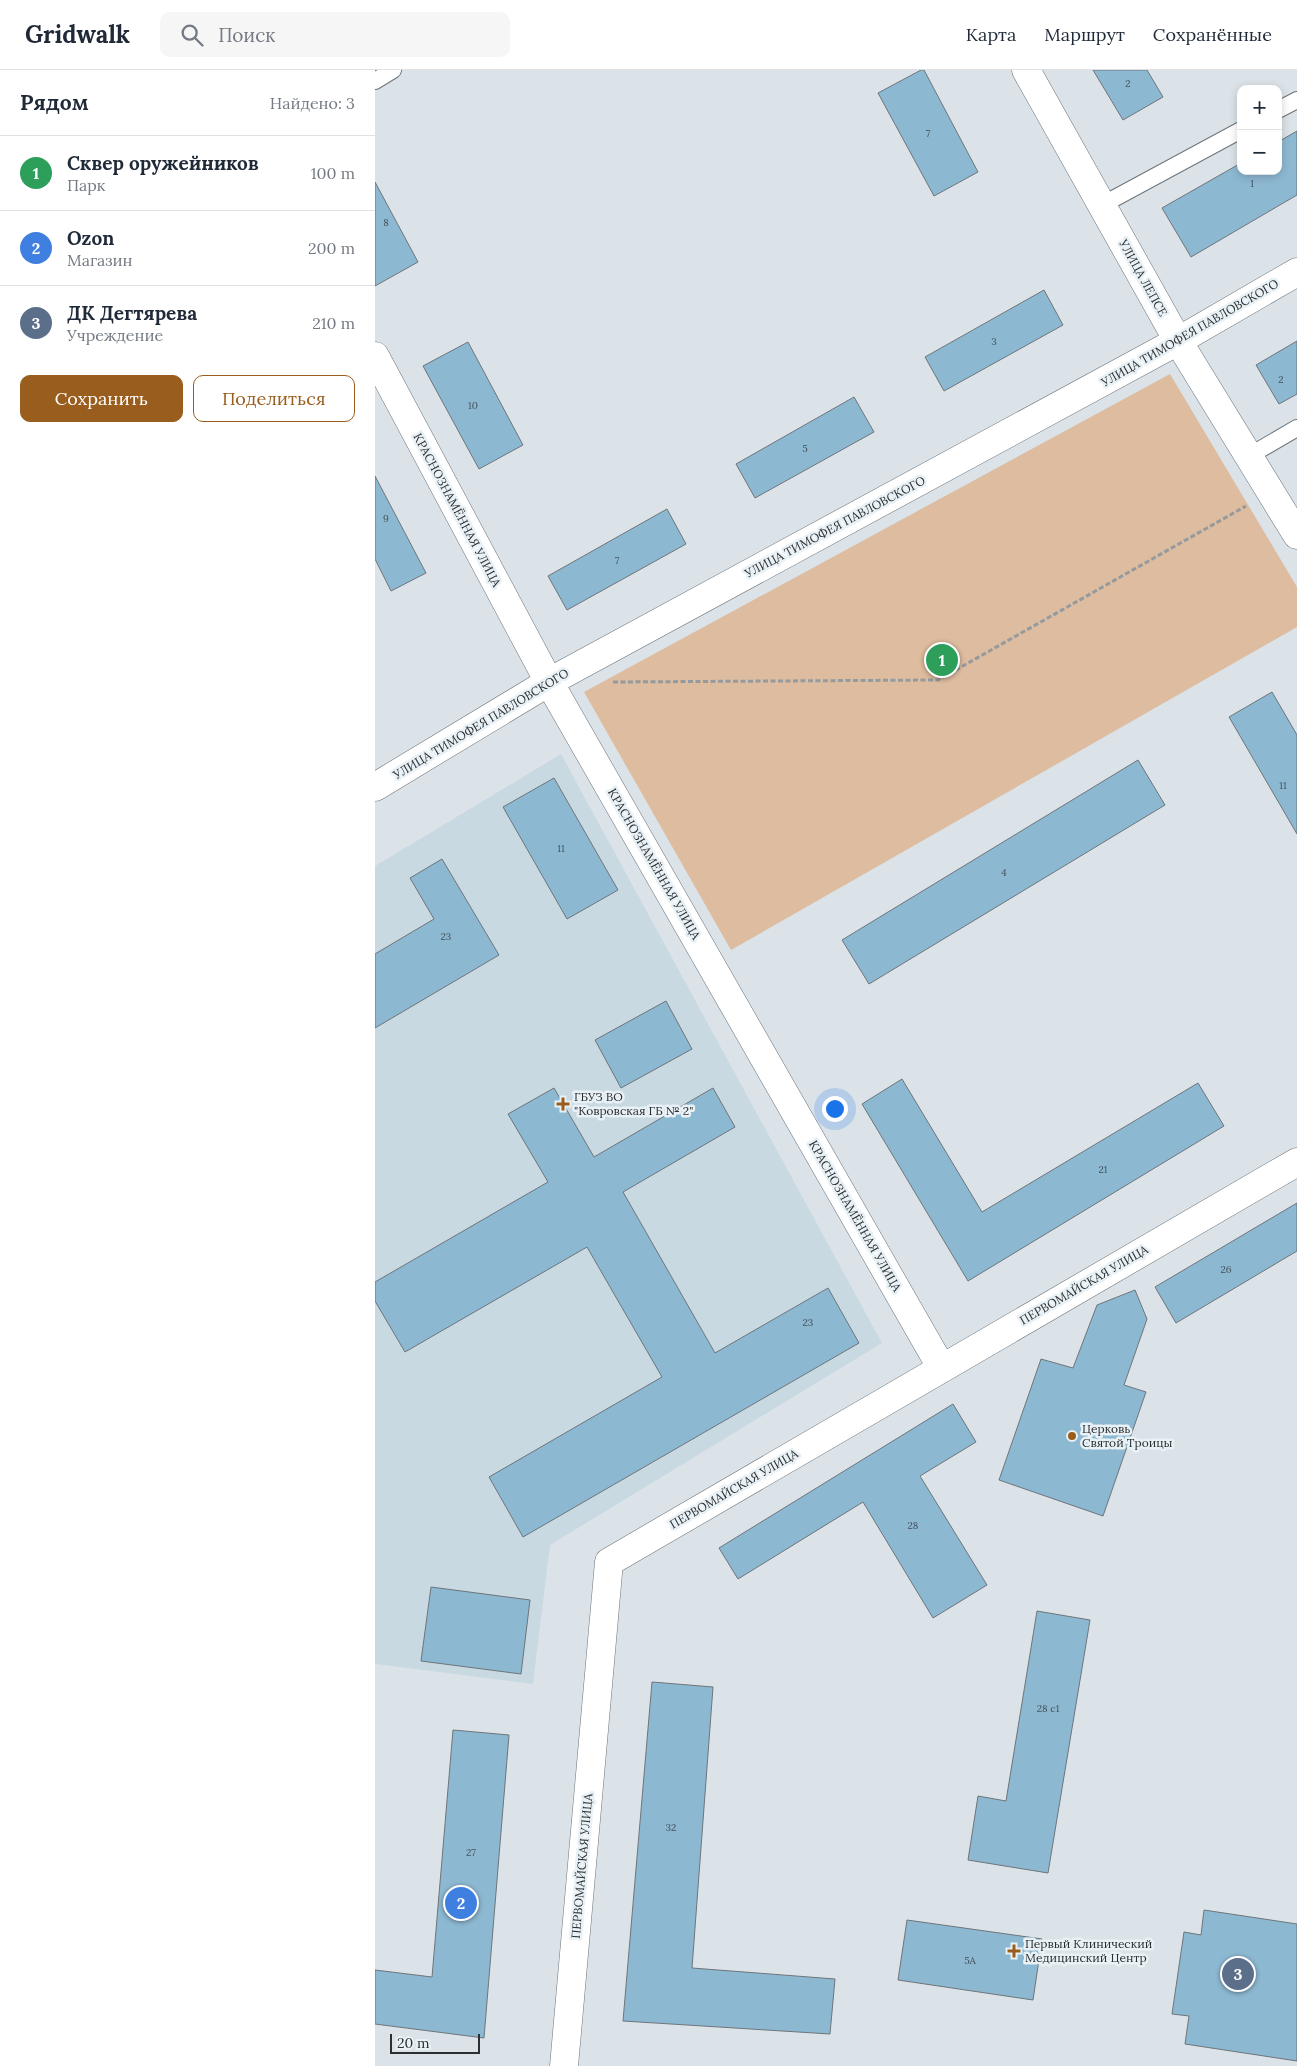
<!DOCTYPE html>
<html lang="ru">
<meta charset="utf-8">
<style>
:root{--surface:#fff;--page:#f6f6f7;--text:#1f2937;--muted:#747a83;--line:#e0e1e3;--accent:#995e1e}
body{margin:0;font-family:Lora,serif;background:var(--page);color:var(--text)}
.controls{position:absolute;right:15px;top:15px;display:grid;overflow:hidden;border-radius:10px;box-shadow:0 2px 8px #0003}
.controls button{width:45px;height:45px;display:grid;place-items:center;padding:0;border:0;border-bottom:1px solid var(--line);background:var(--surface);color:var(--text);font:25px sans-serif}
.scale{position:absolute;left:15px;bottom:12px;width:90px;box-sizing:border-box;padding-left:5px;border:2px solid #2c2f31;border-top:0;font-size:14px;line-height:18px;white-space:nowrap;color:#2c2f31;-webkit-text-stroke:4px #e8f1f6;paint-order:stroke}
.you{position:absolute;left:459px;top:1038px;width:18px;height:18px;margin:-12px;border:4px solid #fff;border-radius:50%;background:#1a73e8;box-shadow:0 0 0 8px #1a73e833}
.badge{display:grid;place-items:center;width:32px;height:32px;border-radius:50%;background:var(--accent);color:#fff;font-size:16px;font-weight:700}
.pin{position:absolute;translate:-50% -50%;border:2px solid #fff;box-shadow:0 1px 5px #0006}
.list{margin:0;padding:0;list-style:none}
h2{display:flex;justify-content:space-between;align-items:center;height:65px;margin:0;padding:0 20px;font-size:21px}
h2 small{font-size:16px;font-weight:400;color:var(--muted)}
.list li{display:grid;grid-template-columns:32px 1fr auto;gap:15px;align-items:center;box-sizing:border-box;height:75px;padding:0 20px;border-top:1px solid var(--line)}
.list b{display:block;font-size:19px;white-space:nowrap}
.list p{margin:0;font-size:16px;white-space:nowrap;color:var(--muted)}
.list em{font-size:16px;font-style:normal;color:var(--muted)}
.actions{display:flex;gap:10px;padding:15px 20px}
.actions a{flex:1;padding:11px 0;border:1px solid var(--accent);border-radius:10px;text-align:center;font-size:18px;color:var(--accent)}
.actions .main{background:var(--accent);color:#fff}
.icon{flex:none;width:28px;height:28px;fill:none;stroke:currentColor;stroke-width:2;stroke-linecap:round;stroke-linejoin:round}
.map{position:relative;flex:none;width:922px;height:1996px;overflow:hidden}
header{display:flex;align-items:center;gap:30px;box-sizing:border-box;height:70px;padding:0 25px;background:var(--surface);border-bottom:1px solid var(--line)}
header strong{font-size:24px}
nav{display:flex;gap:28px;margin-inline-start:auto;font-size:18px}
.search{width:350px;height:45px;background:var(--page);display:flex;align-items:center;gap:12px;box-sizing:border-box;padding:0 18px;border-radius:10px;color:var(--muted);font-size:19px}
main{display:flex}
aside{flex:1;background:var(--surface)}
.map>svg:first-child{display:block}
.built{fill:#c9d9e2}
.green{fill:#ddbc9f}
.building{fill:#8db8d2;stroke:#6d757a}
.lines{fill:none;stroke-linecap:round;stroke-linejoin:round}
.service-casing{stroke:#6c7479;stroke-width:18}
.minor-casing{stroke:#6c7479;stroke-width:29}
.path{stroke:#949a9e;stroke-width:3;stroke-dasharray:5 2.5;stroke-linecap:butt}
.service{stroke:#fff;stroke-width:16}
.minor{stroke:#fff;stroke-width:28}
.poi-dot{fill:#995e1e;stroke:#e8f1f6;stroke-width:2}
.labels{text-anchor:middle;stroke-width:5;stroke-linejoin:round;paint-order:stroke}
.number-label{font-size:10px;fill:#445159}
.street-label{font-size:12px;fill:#2c2f31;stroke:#e8f1f6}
.poi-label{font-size:12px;fill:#2c2f31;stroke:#e8f1f6;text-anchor:start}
</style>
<header>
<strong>Gridwalk</strong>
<div class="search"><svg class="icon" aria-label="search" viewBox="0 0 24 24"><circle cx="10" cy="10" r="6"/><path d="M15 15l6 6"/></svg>Поиск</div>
<nav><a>Карта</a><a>Маршрут</a><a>Сохранённые</a></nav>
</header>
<main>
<aside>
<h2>Рядом<small>Найдено: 3</small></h2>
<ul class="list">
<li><span class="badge" style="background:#2e9e5b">1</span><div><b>Сквер оружейников</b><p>Парк</p></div><em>100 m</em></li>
<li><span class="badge" style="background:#3f7fe0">2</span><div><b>Ozon</b><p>Магазин</p></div><em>200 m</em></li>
<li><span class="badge" style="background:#5c6f8a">3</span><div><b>ДК Дегтярева</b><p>Учреждение</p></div><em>210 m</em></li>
</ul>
<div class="actions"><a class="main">Сохранить</a><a>Поделиться</a></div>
</aside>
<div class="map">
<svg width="922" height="1996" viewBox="0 0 922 1996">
<rect width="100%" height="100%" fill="#dbe3e9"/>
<!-- built -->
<path class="built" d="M186,684L507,1273L175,1475L158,1614L0,1594V796Z"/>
<!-- green -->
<path class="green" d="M795,304L922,517V557L356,880L209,622Z"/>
<!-- building -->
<path class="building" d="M546,0H549L603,102L559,126L503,23Z
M718,0H772L788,27L748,50Z
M922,61V125L816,187L787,138L866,93V101H903V72Z
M0,112L43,192L0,216Z
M669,220L688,255L569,321L550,287Z
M922,271V324L904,334L881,295Z
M93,272L148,375L104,399L48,296Z
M479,327L499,362L380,428L361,394Z
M0,406L51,503L16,521L0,489Z
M292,439L311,474L192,540L173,506Z
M897,622L922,665V764L854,647Z
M763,690L790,735L494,914L467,870Z
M179,708L243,820L192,849L128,737Z
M67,789L124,885L0,958V884L59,849L35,808Z
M291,931L317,979L246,1018L220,970Z
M527,1009L607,1142L823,1013L849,1056L593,1211L487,1034Z
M179,1018L219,1087L338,1018L360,1057L248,1122L340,1283L453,1218L484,1273L148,1467L114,1407L287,1307L212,1177L30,1282L0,1231V1212L173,1112L133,1044Z
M922,1133V1181L801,1253L780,1217Z
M760,1220L772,1249L749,1315L771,1322L728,1446L624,1410L666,1289L698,1298L722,1235Z
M578,1334L601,1372L545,1406L612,1515L558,1548L488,1432L363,1509L344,1478Z
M56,1517L155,1530L146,1604L46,1591Z
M662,1541L715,1550L673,1803L593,1790L603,1726L631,1731Z
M277,1612L338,1617L317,1898L460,1909L455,1964L248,1951Z
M78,1660L134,1665L109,1968L0,1954V1900L57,1907Z
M829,1840L922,1854V1991L810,1974L814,1946L797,1944L809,1862L826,1865Z
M532,1850L667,1869L658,1930L523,1910Z"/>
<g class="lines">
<!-- service casing -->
<g class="service-casing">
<path id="service" d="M0,11L18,0
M903,40L922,30
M727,135L866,60
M874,386L922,358"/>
</g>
<!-- minor casing -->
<g class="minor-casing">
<path id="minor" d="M651,0L803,271L922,465
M0,286L174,612L566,1297
M0,717L174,612L803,271L922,202
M189,1996L234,1492L922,1092"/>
</g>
<!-- path -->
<path class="path" d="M238,612L563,610L871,436"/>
<!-- service -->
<use href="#service" class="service"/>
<!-- minor -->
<use href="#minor" class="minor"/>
</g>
<!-- markers -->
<g class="poi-dot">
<path d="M185.5 1026.5h5v5h5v5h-5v5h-5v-5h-5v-5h5z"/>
<circle cx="697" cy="1366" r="5"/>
<path d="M636.5 1873.5h5v5h5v5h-5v5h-5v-5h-5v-5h5z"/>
</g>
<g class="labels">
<!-- number labels -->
<g class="number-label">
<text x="753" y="17">2</text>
<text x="553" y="67">7</text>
<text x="877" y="117">1</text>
<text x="11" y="156">8</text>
<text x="619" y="275">3</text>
<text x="906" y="313">2</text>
<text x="98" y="339">10</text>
<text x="430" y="382">5</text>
<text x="11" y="452">9</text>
<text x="242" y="494">7</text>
<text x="908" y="719">11</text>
<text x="186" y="782">11</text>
<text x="629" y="806">4</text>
<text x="71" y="870">23</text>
<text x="728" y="1103">21</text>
<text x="851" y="1203">26</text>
<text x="433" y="1256">23</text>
<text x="538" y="1459">28</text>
<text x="673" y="1642">28 с1</text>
<text x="296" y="1761">32</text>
<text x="96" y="1786">27</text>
<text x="595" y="1894">5А</text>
</g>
<!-- street labels -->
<g class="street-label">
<text transform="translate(768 208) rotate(61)" y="4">УЛИЦА ЛЕПСЕ</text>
<text transform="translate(815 263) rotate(-30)" y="4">УЛИЦА ТИМОФЕЯ ПАВЛОВСКОГО</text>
<text transform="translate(82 440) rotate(62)" y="4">КРАСНОЗНАМЁННАЯ УЛИЦА</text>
<text transform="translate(460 457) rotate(-28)" y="4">УЛИЦА ТИМОФЕЯ ПАВЛОВСКОГО</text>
<text transform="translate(106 654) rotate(-31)" y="4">УЛИЦА ТИМОФЕЯ ПАВЛОВСКОГО</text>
<text transform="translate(279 794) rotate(60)" y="4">КРАСНОЗНАМЁННАЯ УЛИЦА</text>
<text transform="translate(480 1146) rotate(60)" y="4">КРАСНОЗНАМЁННАЯ УЛИЦА</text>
<text transform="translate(709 1215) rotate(-30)" y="4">ПЕРВОМАЙСКАЯ УЛИЦА</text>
<text transform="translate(359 1419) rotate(-30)" y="4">ПЕРВОМАЙСКАЯ УЛИЦА</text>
<text transform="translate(207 1796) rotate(-85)" y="4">ПЕРВОМАЙСКАЯ УЛИЦА</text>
</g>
<!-- poi labels -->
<g class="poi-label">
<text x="199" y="1031">ГБУЗ ВО<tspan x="199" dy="14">"Ковровская ГБ № 2"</tspan></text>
<text x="707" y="1363">Церковь<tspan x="707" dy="14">Святой Троицы</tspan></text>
<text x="650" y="1878">Первый Клинический<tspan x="650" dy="14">Медицинский Центр</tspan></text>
</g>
</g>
</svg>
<div class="controls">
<button>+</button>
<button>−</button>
</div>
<div class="scale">20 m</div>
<div class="you"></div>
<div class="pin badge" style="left:567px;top:590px;background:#2e9e5b">1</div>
<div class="pin badge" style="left:86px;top:1833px;background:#3f7fe0">2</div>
<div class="pin badge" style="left:863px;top:1904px;background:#5c6f8a">3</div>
</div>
</main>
